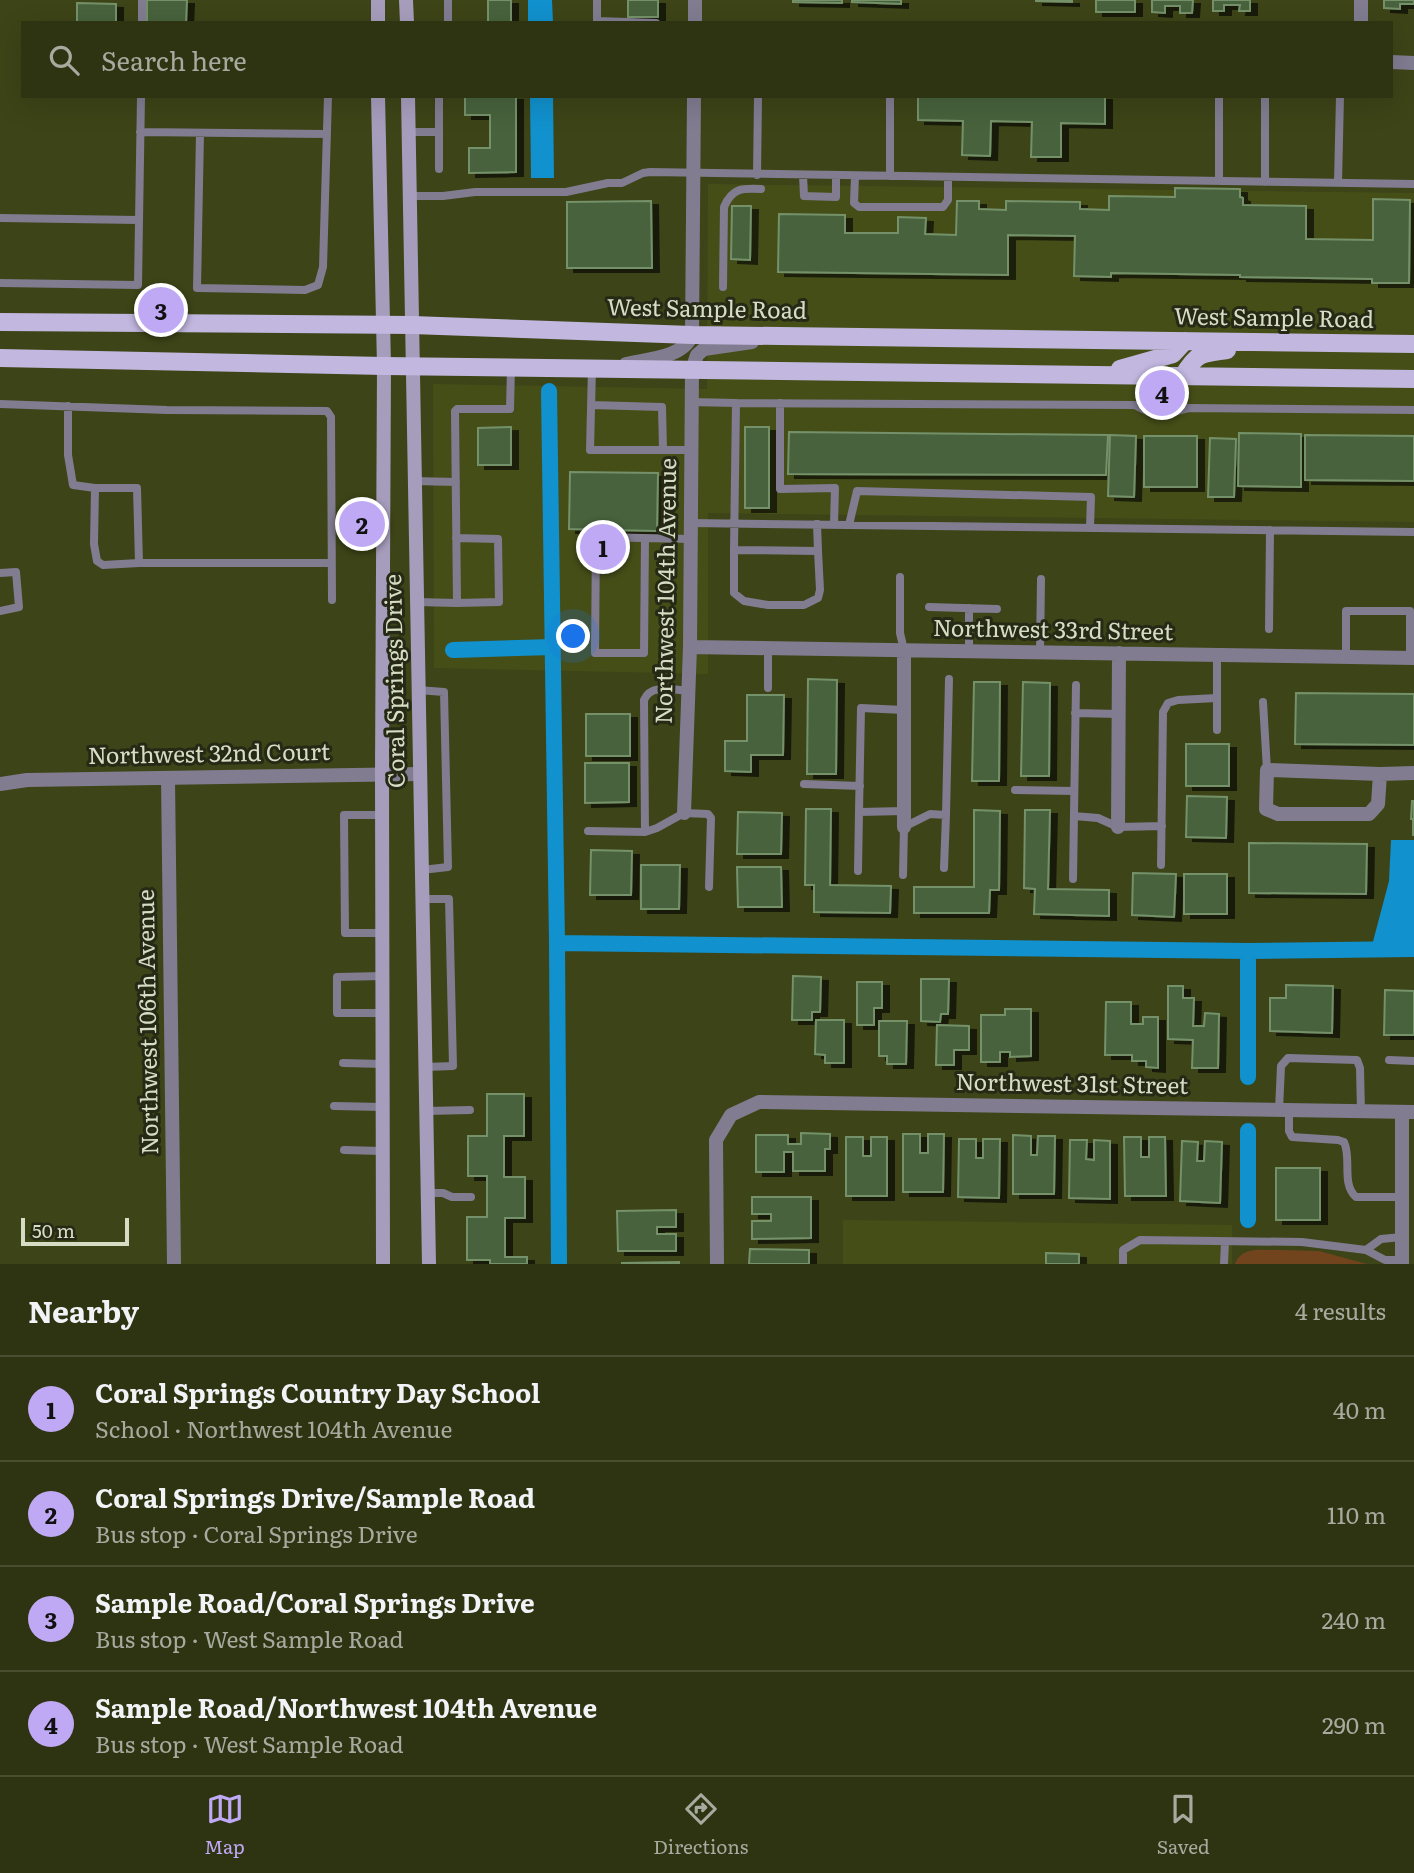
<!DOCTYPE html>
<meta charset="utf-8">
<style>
:root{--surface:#2e3311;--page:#3a3f1f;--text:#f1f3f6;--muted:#a7aa9f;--line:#494e31;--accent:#bfa9f4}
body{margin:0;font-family:Literata,serif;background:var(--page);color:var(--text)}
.scale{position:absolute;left:21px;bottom:18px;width:108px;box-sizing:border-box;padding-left:7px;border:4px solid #d7ddc4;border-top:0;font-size:19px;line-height:24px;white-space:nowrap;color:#d7ddc4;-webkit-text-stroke:5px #252915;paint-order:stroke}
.you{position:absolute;left:574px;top:637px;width:24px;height:24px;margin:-18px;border:5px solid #fff;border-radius:50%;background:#1a73e8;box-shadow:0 0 0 10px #1a73e833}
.badge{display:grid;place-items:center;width:46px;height:46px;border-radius:50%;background:var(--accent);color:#111;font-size:23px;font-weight:700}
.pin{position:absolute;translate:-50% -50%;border:4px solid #fff;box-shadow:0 2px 7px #0006}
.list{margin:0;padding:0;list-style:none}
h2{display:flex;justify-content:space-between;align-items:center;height:91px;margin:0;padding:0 28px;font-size:30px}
h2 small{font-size:23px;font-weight:400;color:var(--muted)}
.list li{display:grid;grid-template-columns:46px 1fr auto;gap:21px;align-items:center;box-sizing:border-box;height:105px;padding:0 28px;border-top:2px solid var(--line)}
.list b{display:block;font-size:26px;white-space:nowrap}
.list p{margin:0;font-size:23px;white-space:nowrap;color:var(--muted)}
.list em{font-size:23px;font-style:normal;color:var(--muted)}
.icon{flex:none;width:38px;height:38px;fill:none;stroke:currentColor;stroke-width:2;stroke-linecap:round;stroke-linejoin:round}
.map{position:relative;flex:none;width:1414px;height:1264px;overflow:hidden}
.search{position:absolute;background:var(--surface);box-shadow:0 7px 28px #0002;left:21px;right:21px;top:21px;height:77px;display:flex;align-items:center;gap:18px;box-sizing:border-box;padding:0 24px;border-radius:0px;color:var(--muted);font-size:26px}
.sheet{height:511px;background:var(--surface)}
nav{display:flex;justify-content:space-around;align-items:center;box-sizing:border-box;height:98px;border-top:2px solid var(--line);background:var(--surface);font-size:19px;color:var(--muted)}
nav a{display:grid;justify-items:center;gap:4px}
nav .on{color:var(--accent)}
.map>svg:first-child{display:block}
.built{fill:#464e18}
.green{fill:#72441e}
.water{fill:#1191cd}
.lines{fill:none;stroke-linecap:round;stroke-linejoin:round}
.canal{stroke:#1191cd;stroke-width:16}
.building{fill:#47623d;stroke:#749169;stroke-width:2;filter:url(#shadow)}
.service{stroke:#817c90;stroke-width:8}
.minor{stroke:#817c90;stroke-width:14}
.secondary{stroke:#a69dbc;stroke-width:14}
.primary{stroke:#c2b7df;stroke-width:18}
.labels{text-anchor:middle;stroke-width:6;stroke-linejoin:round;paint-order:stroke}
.street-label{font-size:23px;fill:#d7ddc4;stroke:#252915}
</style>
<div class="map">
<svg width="1414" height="1264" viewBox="0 0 1414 1264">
<defs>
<filter id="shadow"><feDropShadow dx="7" dy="4" stdDeviation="0" flood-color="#0009"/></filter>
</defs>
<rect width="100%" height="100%" fill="#3d4417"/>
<!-- built -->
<path class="built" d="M708,184L1414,193V522L708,513V674L434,668L433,384L707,389Z
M843,1220L1232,1225V1264H843Z"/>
<!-- green -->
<path class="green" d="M1281,1250L1319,1251L1367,1264H1235C1242,1245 1264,1251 1281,1250Z"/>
<!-- water -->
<path class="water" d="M528,0H552L553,23H528Z
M530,96H553L554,178H531Z
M1391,840H1414V949H1371L1389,881Z"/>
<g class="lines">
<!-- canal -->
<path class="canal" d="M549,391L557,943L1248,951L1414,949
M453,650L553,647
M557,943L559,1264
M1248,951V1077
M1248,1131V1220"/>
</g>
<!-- building -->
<path class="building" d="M147,0H187L186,23H147Z
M488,0H511V23H488Z
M628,0H658V17H628Z
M793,0H842V3L793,2Z
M852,0H901V4L852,2Z
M1036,0H1072V2L1036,1Z
M1096,0H1135V12H1096Z
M1152,0H1193L1192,13H1180V6H1165V13L1152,12Z
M1213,0H1250V11H1239L1240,5H1224V11H1213Z
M1384,0H1414V4H1400V9L1384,8Z
M77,3L116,4V23H77Z
M465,96H516V172L469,173V148H490V115H465Z
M918,96H1105V124L1061,123V157H1031L1032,122L991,121L990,156L962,155L963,121L918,120Z
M1175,188L1240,189V197L1243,198V205L1306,206V239L1373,240V199L1410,200L1409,283H1372V279L1240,277V275L1111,273V277L1074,276L1075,236L1008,235V275L778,272L779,214L845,215V233H898V217L926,218L925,234L956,235L957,201H979V209L1006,210V201L1080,202V209L1109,210V196L1175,197Z
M651,201L652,268H567V202Z
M732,206H751L750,260L731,259Z
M511,427V465H478V428Z
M745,427H769V508H745Z
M789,432L1108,435L1106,475L788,474Z
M1239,433L1301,434V487L1238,486Z
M1110,435L1136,436L1134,497L1108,496Z
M1305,435L1414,436V481L1305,480Z
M1144,436H1197V487H1144Z
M1210,438L1236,439L1234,497H1208Z
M570,472L658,473L657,531L569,529Z
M808,679L837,680L836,774H807Z
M974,682H1000L999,781H972Z
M1023,682L1050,683L1049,776H1021Z
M1296,693L1414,694V745L1295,744Z
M747,695H784L783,755H751V772L725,771V741H747Z
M586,714H630V756H586Z
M1186,744H1229V786H1186Z
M585,763H629V802L585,803Z
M1187,796L1227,797L1226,838L1186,837Z
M1412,801H1414V835H1413V819H1411Z
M806,809H831L830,885L891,886L890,913L814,912V885H805Z
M974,810L1000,811L999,890H990L989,913H914V887H974Z
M1025,810H1050L1048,889L1109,890V916L1034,914L1035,889L1024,888Z
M738,812L782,813L781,854H737Z
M1249,843L1367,844L1366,894L1249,893Z
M591,850L632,851L631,895H590Z
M641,865H680L679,909H641Z
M737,867H781L782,907H738Z
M1133,873L1176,874L1174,917L1132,915Z
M1184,874H1227V914H1184Z
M793,976L821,977L820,1012H812V1020H792Z
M921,979H949L948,1014H941L940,1022L921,1021Z
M857,982H882V1008H874V1025H857Z
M1286,985L1333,986L1332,1033L1270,1031V998H1286Z
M1168,986H1183V998H1194L1193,1026H1204L1205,1013L1219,1014L1218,1068H1192L1193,1040L1168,1039Z
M1385,990L1414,991V1035H1384Z
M1106,1002H1131V1024H1143V1017H1158V1068L1146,1067V1061H1132V1055H1105Z
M1005,1009H1031V1056L1010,1057V1052H1000V1062H981V1015H1005Z
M816,1020H844V1063H825V1055L815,1054Z
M879,1021H907L906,1064H887V1056H879Z
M937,1025L969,1026V1050H954V1065H936Z
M487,1094H524V1136H504V1177H525V1218H505V1257H527V1264H490V1260H467V1217H487V1176H468V1136H487Z
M801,1133L830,1134V1149H825V1171H793V1152H784V1172H756V1135H788V1144H801Z
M903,1134H920V1153H928V1134H944L943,1192H903Z
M1013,1135L1031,1136V1155H1037L1038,1136H1055L1054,1194H1013Z
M846,1137H863V1156H871V1137H887V1196H846Z
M1124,1137H1141V1157H1149V1137H1165L1166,1196H1125Z
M959,1139H976V1158H983V1139H1000L999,1198L958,1197Z
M1070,1140H1087L1086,1159L1094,1160V1140L1110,1141V1199L1069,1198Z
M1182,1141L1198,1142L1197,1161H1204L1205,1141L1222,1142L1220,1203L1180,1201Z
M1276,1168H1320V1220H1276Z
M752,1197H811V1238L752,1239V1221H771V1214H752Z
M676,1210V1227H657V1234H676V1251H618L617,1211Z
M750,1249L809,1250V1264H749Z
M1046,1253L1079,1254V1264H1046Z
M679,1262V1264H622V1263Z"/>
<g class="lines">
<!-- service -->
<path class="service" d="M448,0V23
M597,0V21L656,23
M142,23V0
M439,96V169
M1265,96V182
M140,132L327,134
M409,132H439
M200,133L197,288L305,290L318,285L323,267L328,96
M757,175L758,96
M803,175L804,196L836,197V176
M855,176L854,203L859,207H943L948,200V177
M890,176V96
M1219,181V96
M1338,183L1340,96
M410,196H443L475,192H566L608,183H622L643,173L650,172L1414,184
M0,218L139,220
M0,283L138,285L141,96
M723,287L724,207C732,188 742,188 761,189
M592,368L590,450H691
M1183,376V409
M691,402L736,403
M780,403V489L835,488L834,525
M0,404L167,410L327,411L331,417L332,600
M591,405L662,407L663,450
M68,406V455L73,485L95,488L94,544L97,561L103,565L139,563H331
M414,481L456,482
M95,488H137L139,563
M690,523L1414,532
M817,524L818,551L734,550L736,403L1135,405C1159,419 1164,414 1189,408L1414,410
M849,525L857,491L1091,497L1090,528
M456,538L498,539L499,602L457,603
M645,538L644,653H595L596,537L690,539
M734,550V593L744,601L768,605H804L818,598L820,590L818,551
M0,573L16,572L19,607L0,611
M900,577V633L904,650
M416,602L457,603L455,411L457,409H510L511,367
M929,607L997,609
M1269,629L1270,530
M768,648V688
M969,650V608
M1040,652L1041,579
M1217,656V730
M1346,658V611H1410V658
M418,690L444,692L448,867L422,870
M1263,702L1267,770
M904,710L861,708L859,812L904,811
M1075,713L1119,714
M804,784L860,786
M1015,790L1074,791
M382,815H344L345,933H382
M946,815L949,679
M1074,816L1098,818L1118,827L1162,826
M588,831L645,832L657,828L684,813L708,814L711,818L709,887
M645,832L644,700C651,683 674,690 689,691
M1161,865L1163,712L1168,703L1178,700L1217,698
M858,871L859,812
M903,875L904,827L930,814L946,815L944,868
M1073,879L1076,685
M422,899H449L453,1066L425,1067
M381,1013H337V977L382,976
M1389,1060L1414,1061
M343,1063L382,1064
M334,1106L382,1107
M1279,1110L1281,1066L1288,1058L1357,1060L1360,1068L1361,1112
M426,1111L470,1110
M1289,1111V1131L1292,1137L1338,1140L1344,1142C1352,1158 1341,1184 1356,1197H1402
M344,1150L382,1151
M428,1193H443L452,1197H471
M1366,1250L1381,1239L1402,1237
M1123,1264V1250L1140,1240L1302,1242L1366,1250L1385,1260H1402
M1224,1264L1225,1242"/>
<!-- minor -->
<path class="minor" d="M695,0V23
M1361,23V0
M1391,62L1414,63
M626,364C648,359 683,358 692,335L694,96
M690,647L1414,658
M1380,774L1378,804L1369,814H1278L1266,809L1267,770L1380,774L1414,773
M168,779L174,1264
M0,784L27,780L420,774
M684,813L690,647L692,370L697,355L704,349L752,342
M904,827V650
M1118,827L1119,653
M1402,1112V1264
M717,1264L716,1140L731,1115L759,1102L1414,1112"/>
<!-- secondary -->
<path class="secondary" d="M378,0V23
M406,0L407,23
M378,96L384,366L382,774L383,1264
M408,96L429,1264"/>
<!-- primary -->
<path class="primary" d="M0,322L412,325L692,335L1414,344
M0,358L384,366L1414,379
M1120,369L1173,354L1185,341
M1183,376C1197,352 1201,354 1227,350"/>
</g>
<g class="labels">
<!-- street labels -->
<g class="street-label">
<text transform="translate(707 309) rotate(1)" y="8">West Sample Road</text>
<text transform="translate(1274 318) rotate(1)" y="8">West Sample Road</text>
<text transform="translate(666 591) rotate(-89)" y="8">Northwest 104th Avenue</text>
<text transform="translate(1053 630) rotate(1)" y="8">Northwest 33rd Street</text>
<text transform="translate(395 681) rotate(-91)" y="8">Coral Springs Drive</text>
<text transform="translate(209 754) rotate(-1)" y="8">Northwest 32nd Court</text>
<text transform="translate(148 1022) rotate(-91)" y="8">Northwest 106th Avenue</text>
<text transform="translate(1072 1084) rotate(1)" y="8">Northwest 31st Street</text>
</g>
</g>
</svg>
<div class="scale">50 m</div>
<div class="you"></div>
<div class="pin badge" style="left:603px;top:547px">1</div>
<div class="pin badge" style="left:362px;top:524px">2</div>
<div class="pin badge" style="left:161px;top:310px">3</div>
<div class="pin badge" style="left:1162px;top:393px">4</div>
<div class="search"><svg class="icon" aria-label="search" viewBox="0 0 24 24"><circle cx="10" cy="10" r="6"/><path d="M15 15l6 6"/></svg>Search here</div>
</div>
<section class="sheet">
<h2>Nearby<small>4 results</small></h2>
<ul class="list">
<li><span class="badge">1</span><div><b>Coral Springs Country Day School</b><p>School · Northwest 104th Avenue</p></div><em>40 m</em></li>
<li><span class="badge">2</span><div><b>Coral Springs Drive/Sample Road</b><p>Bus stop · Coral Springs Drive</p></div><em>110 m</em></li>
<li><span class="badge">3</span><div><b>Sample Road/Coral Springs Drive</b><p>Bus stop · West Sample Road</p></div><em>240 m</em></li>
<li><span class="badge">4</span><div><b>Sample Road/Northwest 104th Avenue</b><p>Bus stop · West Sample Road</p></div><em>290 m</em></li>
</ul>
</section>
<nav>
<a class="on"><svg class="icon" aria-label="map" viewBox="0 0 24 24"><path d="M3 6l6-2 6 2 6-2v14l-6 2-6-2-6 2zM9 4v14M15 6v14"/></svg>Map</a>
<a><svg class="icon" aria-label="directions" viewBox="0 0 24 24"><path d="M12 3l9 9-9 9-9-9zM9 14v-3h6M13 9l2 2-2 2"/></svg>Directions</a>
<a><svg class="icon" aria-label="saved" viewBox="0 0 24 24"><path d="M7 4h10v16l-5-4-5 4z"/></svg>Saved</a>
</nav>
